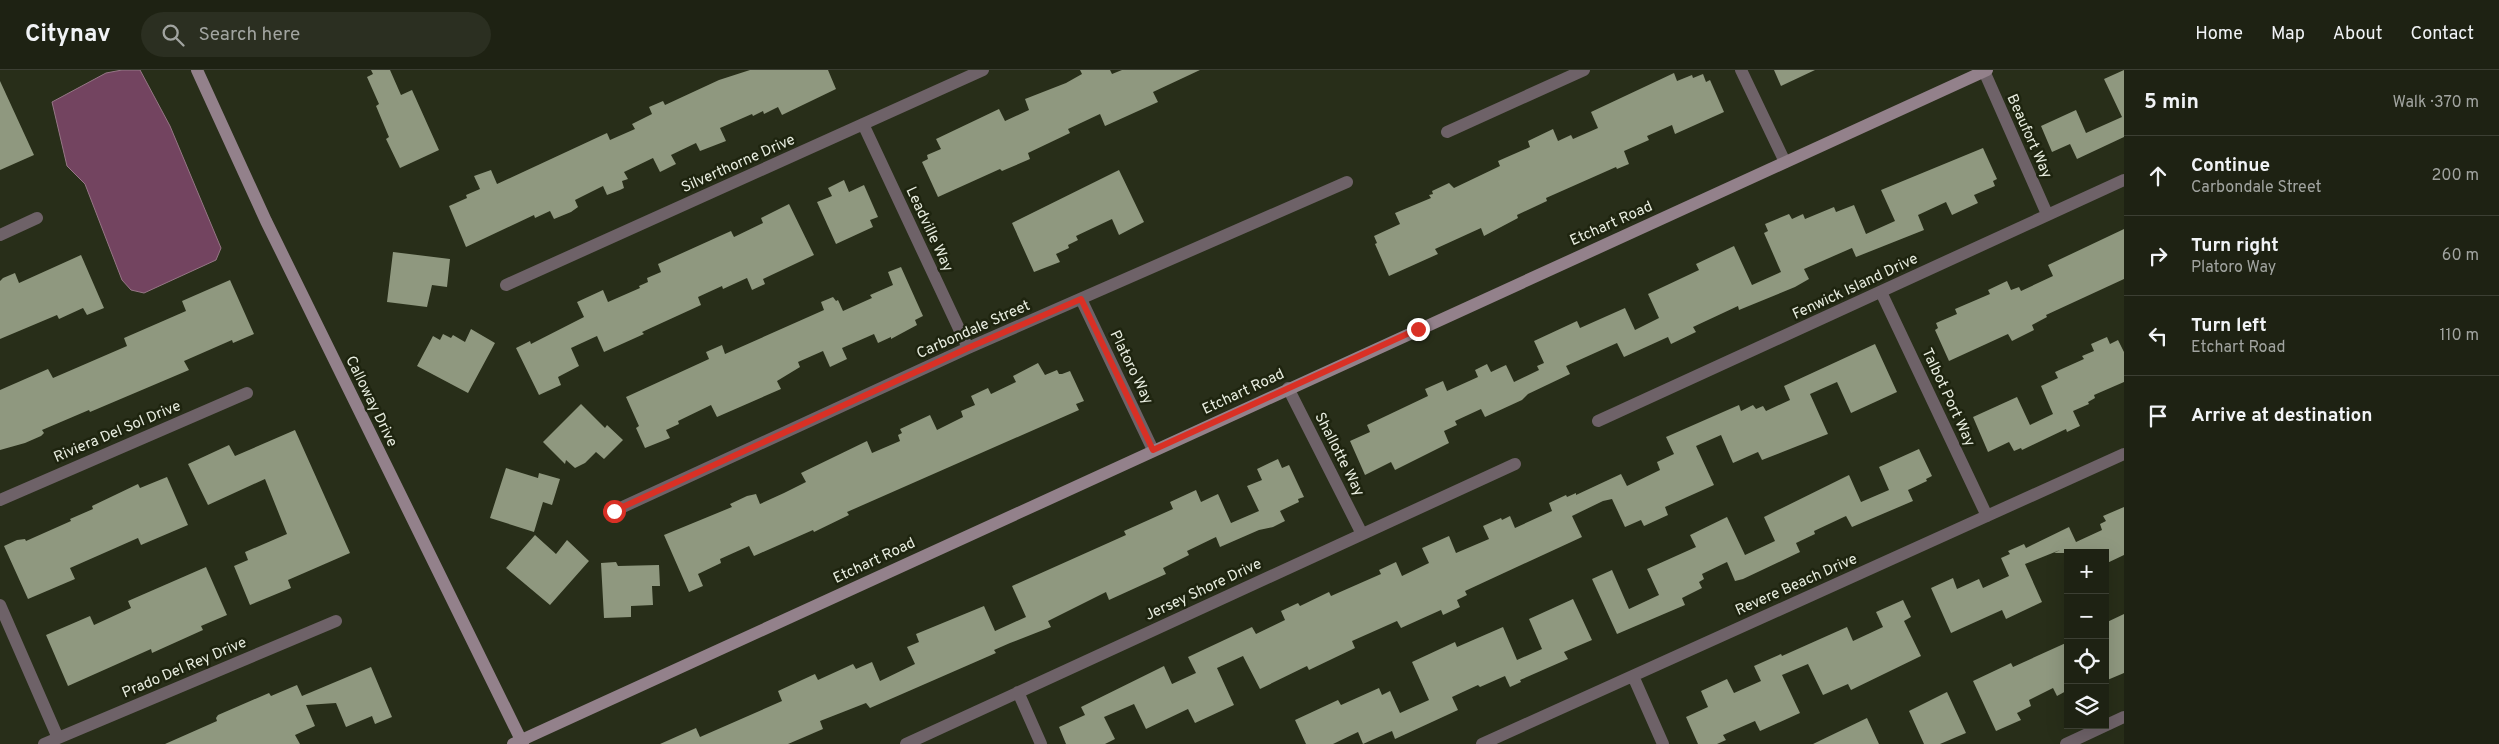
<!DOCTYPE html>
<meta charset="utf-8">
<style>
:root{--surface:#1e2213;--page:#2b2f21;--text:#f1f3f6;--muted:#a1a4a0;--line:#3c3f33}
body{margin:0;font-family:Overpass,sans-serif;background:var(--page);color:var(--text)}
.controls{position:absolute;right:15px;bottom:15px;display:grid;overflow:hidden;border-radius:0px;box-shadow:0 5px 20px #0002}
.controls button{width:45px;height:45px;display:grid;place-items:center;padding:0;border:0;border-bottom:1px solid var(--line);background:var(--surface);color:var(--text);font:25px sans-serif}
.stop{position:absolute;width:15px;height:15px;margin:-11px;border:4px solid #d93025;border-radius:50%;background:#fff}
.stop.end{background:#d93025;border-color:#fff;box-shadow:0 1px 5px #0008}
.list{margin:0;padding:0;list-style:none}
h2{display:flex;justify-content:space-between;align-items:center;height:65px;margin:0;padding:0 20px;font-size:21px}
h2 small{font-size:16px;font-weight:400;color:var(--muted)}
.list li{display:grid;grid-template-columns:32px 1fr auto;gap:15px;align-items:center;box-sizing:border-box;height:80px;padding:0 20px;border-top:1px solid var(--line)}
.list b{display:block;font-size:19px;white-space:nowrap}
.list p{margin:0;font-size:16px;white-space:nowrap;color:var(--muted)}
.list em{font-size:16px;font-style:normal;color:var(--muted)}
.icon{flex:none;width:28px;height:28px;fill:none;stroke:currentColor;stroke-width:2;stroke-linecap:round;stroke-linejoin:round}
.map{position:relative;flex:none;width:2124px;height:674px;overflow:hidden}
header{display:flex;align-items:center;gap:30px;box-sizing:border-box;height:70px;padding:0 25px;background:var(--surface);border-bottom:1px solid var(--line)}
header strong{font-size:24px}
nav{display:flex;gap:28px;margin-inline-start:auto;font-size:18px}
.search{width:350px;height:45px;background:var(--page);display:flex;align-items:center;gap:12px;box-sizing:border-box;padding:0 18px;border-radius:28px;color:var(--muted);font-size:19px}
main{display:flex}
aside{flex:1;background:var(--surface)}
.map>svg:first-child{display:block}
.water{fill:#734460;stroke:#967786}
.building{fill:#8f987f}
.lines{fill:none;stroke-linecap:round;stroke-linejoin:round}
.street{stroke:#6e6268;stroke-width:12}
.secondary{stroke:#93818b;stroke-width:12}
.route{stroke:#d93025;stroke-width:6}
.labels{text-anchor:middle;stroke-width:5;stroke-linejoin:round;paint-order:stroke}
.street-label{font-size:15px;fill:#e8ede0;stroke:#1e240f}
</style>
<header>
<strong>Citynav</strong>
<div class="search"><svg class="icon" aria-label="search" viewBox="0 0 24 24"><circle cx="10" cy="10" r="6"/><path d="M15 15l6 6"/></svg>Search here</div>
<nav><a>Home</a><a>Map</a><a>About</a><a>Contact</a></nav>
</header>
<main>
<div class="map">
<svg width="2124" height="674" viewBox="0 0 2124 674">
<rect width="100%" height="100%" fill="#282e19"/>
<!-- water -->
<path class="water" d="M122,0H140L170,56L221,178L216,190L144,223L131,220L122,210L85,114L67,96L52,32L106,3Z"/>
<!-- building -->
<path class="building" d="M371,0H390L401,25L412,20L439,80L400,98L386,69L389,67L376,36L379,34L367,7L373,4Z
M750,0H828L836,19L782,45L778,37L764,44L763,41L753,46L752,44L720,58L726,71L700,81L696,73L671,85L676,94L660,102L653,88L624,102L628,109L622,111L624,118L620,120L607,125L603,116L575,130L578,137L571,142L554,149L550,141L535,148L534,145L466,177L449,136L467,128L466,125L480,119L474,106L491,100L497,114L607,63L610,70L635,59L632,54L652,44L649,37L663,31L665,35L719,10Z
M1080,0H1110L1112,4L1122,0H1200L1153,22L1158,32L1105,56L1100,44L1068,59L1070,63L1028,83L1030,89L1002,101L1000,99L938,127L922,92L928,89L927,85L941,79L936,69L999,39L1005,51L1029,40L1025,29L1066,13L1082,4Z
M1774,0H1815L1781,16Z
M2124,0V67L2077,89L2070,74L2052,82L2041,56L2076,40L2086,63L2122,47L2104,9Z
M1674,3L1677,11L1692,5L1693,8L1703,4L1706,12L1710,10L1724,42L1675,64L1672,55L1647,66L1649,70L1624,81L1629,94L1617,99L1616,97L1546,128L1547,131L1517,145L1518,148L1484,166L1481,158L1435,179L1438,184L1389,206L1375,174L1377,173L1374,166L1400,154L1395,143L1431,128L1429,125L1433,124L1432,121L1449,113L1454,118L1500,96L1498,91L1530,77L1528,71L1553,59L1558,71L1571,65L1573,69L1598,58L1591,42Z
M0,11L34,85L0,100Z
M1983,78L1997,109L1993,111L1995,116L1974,125L1978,133L1952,145L1946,132L1918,145L1924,160L1856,187L1852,178L1804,199L1809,209L1795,217L1739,240L1738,236L1693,257L1696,262L1671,274L1668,267L1624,287L1617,273L1566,296L1570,304L1528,324L1522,330L1485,347L1481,339L1455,351L1457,355L1444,361L1449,373L1395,400L1391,392L1365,405L1350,371L1370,362L1367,355L1428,326L1425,319L1443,311L1447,321L1478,307L1475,300L1487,294L1491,302L1506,295L1514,312L1539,300L1537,296L1544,293L1534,271L1577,251L1580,258L1625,238L1635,260L1659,248L1648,224L1699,200L1696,194L1734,176L1752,215L1781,202L1764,163L1768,161L1765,154L1789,144L1792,149L1803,144L1805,149L1834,137L1836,142L1854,135L1866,164L1895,151L1881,120Z
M1119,100L1144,152L1119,165L1112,149L1076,166L1078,170L1068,175L1069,178L1056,184L1060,192L1034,202L1012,153Z
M844,110L849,122L864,115L878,147L870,150L873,157L836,174L817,132L832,126L828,118Z
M789,134L814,185L763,209L765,214L752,220L747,208L723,219L722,216L698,227L701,235L642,262L644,264L604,282L597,266L571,278L579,296L558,307L561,315L539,325L516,278L530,271L531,274L584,247L577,232L603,220L608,232L640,218L639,216L648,212L647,208L661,202L658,194L731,161L734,167L763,153L761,148Z
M2124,159V209L2046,245L2047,247L2032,255L2034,260L2012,271L2008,264L1949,291L1935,260L1938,258L1936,253L1957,244L1955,239L1990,224L1988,220L2007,211L2011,220L2019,217L2021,221L2053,206L2048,195Z
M393,182L450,189L447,217L432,215L427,237L387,232Z
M81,185L104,238L87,245L83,238L59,249L57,245L0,269V211L3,208L15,203L19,213Z
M901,197L923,246L915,250L917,255L891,269V267L878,273L874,264L842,278L847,289L830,297L823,281L798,292L800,297L777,311L781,319L717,347L711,335L678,351L679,354L666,360L670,368L645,378L636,358L639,356L626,327L709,289L706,282L722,275L725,284L824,240L821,232L833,227L836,231L838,230L843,241L872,228L870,225L893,215L888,202Z
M230,210L254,264L233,273L232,270L184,291L189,300L90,342L89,340L42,360L44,363L41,366L25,373L0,380V320L48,299L53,308L127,276L124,268L186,241L182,231Z
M471,259L495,273L468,323L417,296L433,266L440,270L443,264L451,268L453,265L465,272Z
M2107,267L2110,274L2118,270L2124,282V312L2094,325L2095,328L2088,332L2089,334L2073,341L2080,356L2067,362L2066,359L2022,380L2021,378L2014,381L2009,372L1988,382L1973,347L2017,327L2030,355L2053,344L2041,316L2058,308L2055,302L2084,289L2082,286L2094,281L2091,274Z
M1875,274L1897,322L1851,343L1837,312L1810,324L1828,364L1762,390L1758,382L1733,393L1721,365L1696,376L1714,415L1665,437L1668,445L1644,456L1641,450L1625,457L1612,429L1603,431L1572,446L1582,467L1465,521L1467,525L1457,530L1460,537L1443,545L1441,540L1401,558L1397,551L1352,571L1355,578L1309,600L1307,596L1260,619L1243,586L1217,598L1234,635L1195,653L1188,639L1146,659L1134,634L1104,647L1115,669L1105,674H1066L1059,657L1085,645L1081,637L1164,596L1172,614L1196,603L1188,587L1252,557L1256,564L1285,550L1281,541L1298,533L1300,536L1329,522L1331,526L1381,504L1379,500L1396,492L1402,506L1429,493L1422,478L1449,466L1456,483L1489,469L1483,456L1501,448L1502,450L1510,446L1515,458L1552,441L1549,433L1566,425L1567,427L1576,423V425L1621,404L1627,416L1660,400L1657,392L1674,384L1666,367L1739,335L1741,341L1753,335L1756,339L1763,336L1766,341L1790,330L1784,316Z
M1038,293L1045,305L1057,300L1059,304H1062L1070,301L1084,331L1076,334L1079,340L847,442L849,445L814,462L813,460L754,486L749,476L720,489L721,493L698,504L703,516L689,522L664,465L732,437L730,434L747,426L756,424L760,434L784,423L806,412L801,403L867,371L872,383L900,371L898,365L902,363L900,359L930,345L937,360L963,347L961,341L975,335L971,326L988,318L991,324L1016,312L1013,306Z
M581,334L605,358L607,355L623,370L604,389L596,382L585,393L575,398L566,390L565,394L543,372Z
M295,360L350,483L288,510L291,518L250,535L234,496L248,490L245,482L287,464L265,409L208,435L188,394L229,375L235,386Z
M1919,379L1932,406L1926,409L1927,411L1908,420L1913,431L1852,457L1846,446L1814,461L1815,464L1796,473L1800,482L1743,509L1735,511L1727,492L1702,504L1704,509L1699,512L1702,518L1682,528L1685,535L1617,564L1592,509L1612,500L1629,539L1659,525L1647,499L1696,477L1690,465L1727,447L1745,485L1775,471L1764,447L1849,405L1861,432L1889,420L1879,397Z
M1278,389L1282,398L1289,395L1304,427L1298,429L1299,432L1280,441L1285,451L1273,457L1259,460L1220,477L1216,467L1187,481L1189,485L1163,498L1166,504L1109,530L1106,522L1048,551L1051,557L1010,573L994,580L996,583L870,638L866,633L820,651L823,659L788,674H660L696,658L700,667L782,631L778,621L815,604L818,610L853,594L856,599L872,592L880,611L915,594L907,577L919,572L916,564L984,536L995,561L1026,547L1012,516L1126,465L1124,461L1173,439L1170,432L1196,420L1201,432L1218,424L1231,453L1259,441L1247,416L1262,410L1257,399Z
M506,398L538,408L539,403L560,409L552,435L543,432L534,462L490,448Z
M167,407L188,455L141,475L138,468L70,498L75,509L28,529L4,476L17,470L25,469L26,471L71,451L70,449L93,439L92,436L138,414L140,418Z
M2124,437V485L2105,494V483H2054L2060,480L2025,494L2042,532L2006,549L2002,540L1951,563L1931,518L1953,508L1957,519L1979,509L1983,518L2009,506L2001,488L2010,484L2008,481L2024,474L2026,478L2069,457L2076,472L2102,460L2100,454L2106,451L2103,446Z
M535,465L556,484L567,470L589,491L550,535L506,498Z
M616,492L618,496L659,495L660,516H652L653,535L631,536V547L604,548L601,493Z
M206,497L227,545L201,556L203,560L152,583L151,579L68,616L46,565L90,546L94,555L131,538L128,531Z
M1573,529L1592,570L1564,582L1568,589L1520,610L1521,612L1510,617L1505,606L1480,617L1478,615L1452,627L1458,640L1395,669L1392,661L1363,674L1358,662L1333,674H1306L1295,650L1338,630L1341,635L1379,618L1382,625L1390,621L1400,643L1429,630L1412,592L1455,572L1457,577L1503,557L1517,590L1542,579L1529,549Z
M1903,530L1911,547L1904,551L1921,586L1851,620L1848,614L1823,625L1808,594L1782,605L1800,643L1760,661L1755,651L1723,665L1726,670L1717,674H1698L1686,647L1708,637L1701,621L1727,609L1734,623L1761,611L1754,596L1781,584L1782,586L1847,557L1853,571L1883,557L1876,542Z
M2124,544V603L2105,611V553Z
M2068,572V620L2057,626L2053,618L2029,630L2031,636L2017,643L2021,650L1996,661L1973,611L2011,593L2013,597Z
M371,597L392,647L375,654L372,646L346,657L336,633L306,635L315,656L295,665L300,674H165L217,651L216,648L218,645L269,623L271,626L297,615L302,626Z
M1947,622L1966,663L1940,674H1924L1909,641Z
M1867,648L1879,674H1813Z"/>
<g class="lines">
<!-- street -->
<path class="street" d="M1741,0L1785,92
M1984,1L2047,144
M863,54L968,278
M1447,62L1584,0
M0,165L37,148
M506,215L983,0
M1881,222L1987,446
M1081,229L1153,380
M1288,318L1362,464
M1598,351L2124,110
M0,430L247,323
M614,441L968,278L1347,112
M0,535L58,668
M1633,606L1663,674
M1018,622L1041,674
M44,674L336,551
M906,674L1515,394
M1482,674L2124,384
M2066,674L2124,647"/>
<!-- secondary -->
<path class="secondary" d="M197,0L266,151L523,674
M513,674L1987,0"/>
</g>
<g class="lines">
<!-- route -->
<path class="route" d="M614,441L968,278L1081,229L1153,380L1418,259"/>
</g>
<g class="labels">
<!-- street labels -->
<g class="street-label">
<text transform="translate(2030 66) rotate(66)" y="5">Beaufort Way</text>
<text transform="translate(738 93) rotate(-24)" y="5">Silverthorne Drive</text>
<text transform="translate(1611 153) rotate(-24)" y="5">Etchart Road</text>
<text transform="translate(930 159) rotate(65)" y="5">Leadville Way</text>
<text transform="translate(1855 216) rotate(-25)" y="5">Fenwick Island Drive</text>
<text transform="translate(973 259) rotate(-24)" y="5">Carbondale Street</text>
<text transform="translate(1132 297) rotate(64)" y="5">Platoro Way</text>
<text transform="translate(1243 321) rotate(-25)" y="5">Etchart Road</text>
<text transform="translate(1949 327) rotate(65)" y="5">Talbot Port Way</text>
<text transform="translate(372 331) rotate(64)" y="5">Calloway Drive</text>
<text transform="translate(117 361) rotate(-23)" y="5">Riviera Del Sol Drive</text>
<text transform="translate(1340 384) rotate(63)" y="5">Shallotte Way</text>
<text transform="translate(874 490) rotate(-25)" y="5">Etchart Road</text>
<text transform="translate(1796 514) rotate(-24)" y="5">Revere Beach Drive</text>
<text transform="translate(1203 519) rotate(-25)" y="5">Jersey Shore Drive</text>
<text transform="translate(184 597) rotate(-23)" y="5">Prado Del Rey Drive</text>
</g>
</g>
</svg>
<div class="controls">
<button>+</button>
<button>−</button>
<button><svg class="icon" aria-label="locate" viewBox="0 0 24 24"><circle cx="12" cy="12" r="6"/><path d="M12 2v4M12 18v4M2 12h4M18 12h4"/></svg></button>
<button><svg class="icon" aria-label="layers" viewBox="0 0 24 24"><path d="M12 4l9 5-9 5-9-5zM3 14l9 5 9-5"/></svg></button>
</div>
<div class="stop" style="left:614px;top:441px"></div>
<div class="stop end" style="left:1418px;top:259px"></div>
</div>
<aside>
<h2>5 min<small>Walk · 370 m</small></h2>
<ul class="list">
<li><svg class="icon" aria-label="ahead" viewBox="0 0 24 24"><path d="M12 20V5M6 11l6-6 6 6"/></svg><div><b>Continue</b><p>Carbondale Street</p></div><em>200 m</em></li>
<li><svg class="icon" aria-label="right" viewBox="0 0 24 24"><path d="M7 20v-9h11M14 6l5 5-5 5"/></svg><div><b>Turn right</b><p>Platoro Way</p></div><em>60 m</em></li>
<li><svg class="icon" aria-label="left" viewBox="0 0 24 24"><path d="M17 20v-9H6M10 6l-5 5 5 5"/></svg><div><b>Turn left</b><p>Etchart Road</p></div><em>110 m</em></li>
<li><svg class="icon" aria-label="arrive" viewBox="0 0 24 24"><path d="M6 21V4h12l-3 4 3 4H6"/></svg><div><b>Arrive at destination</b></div></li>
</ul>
</aside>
</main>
